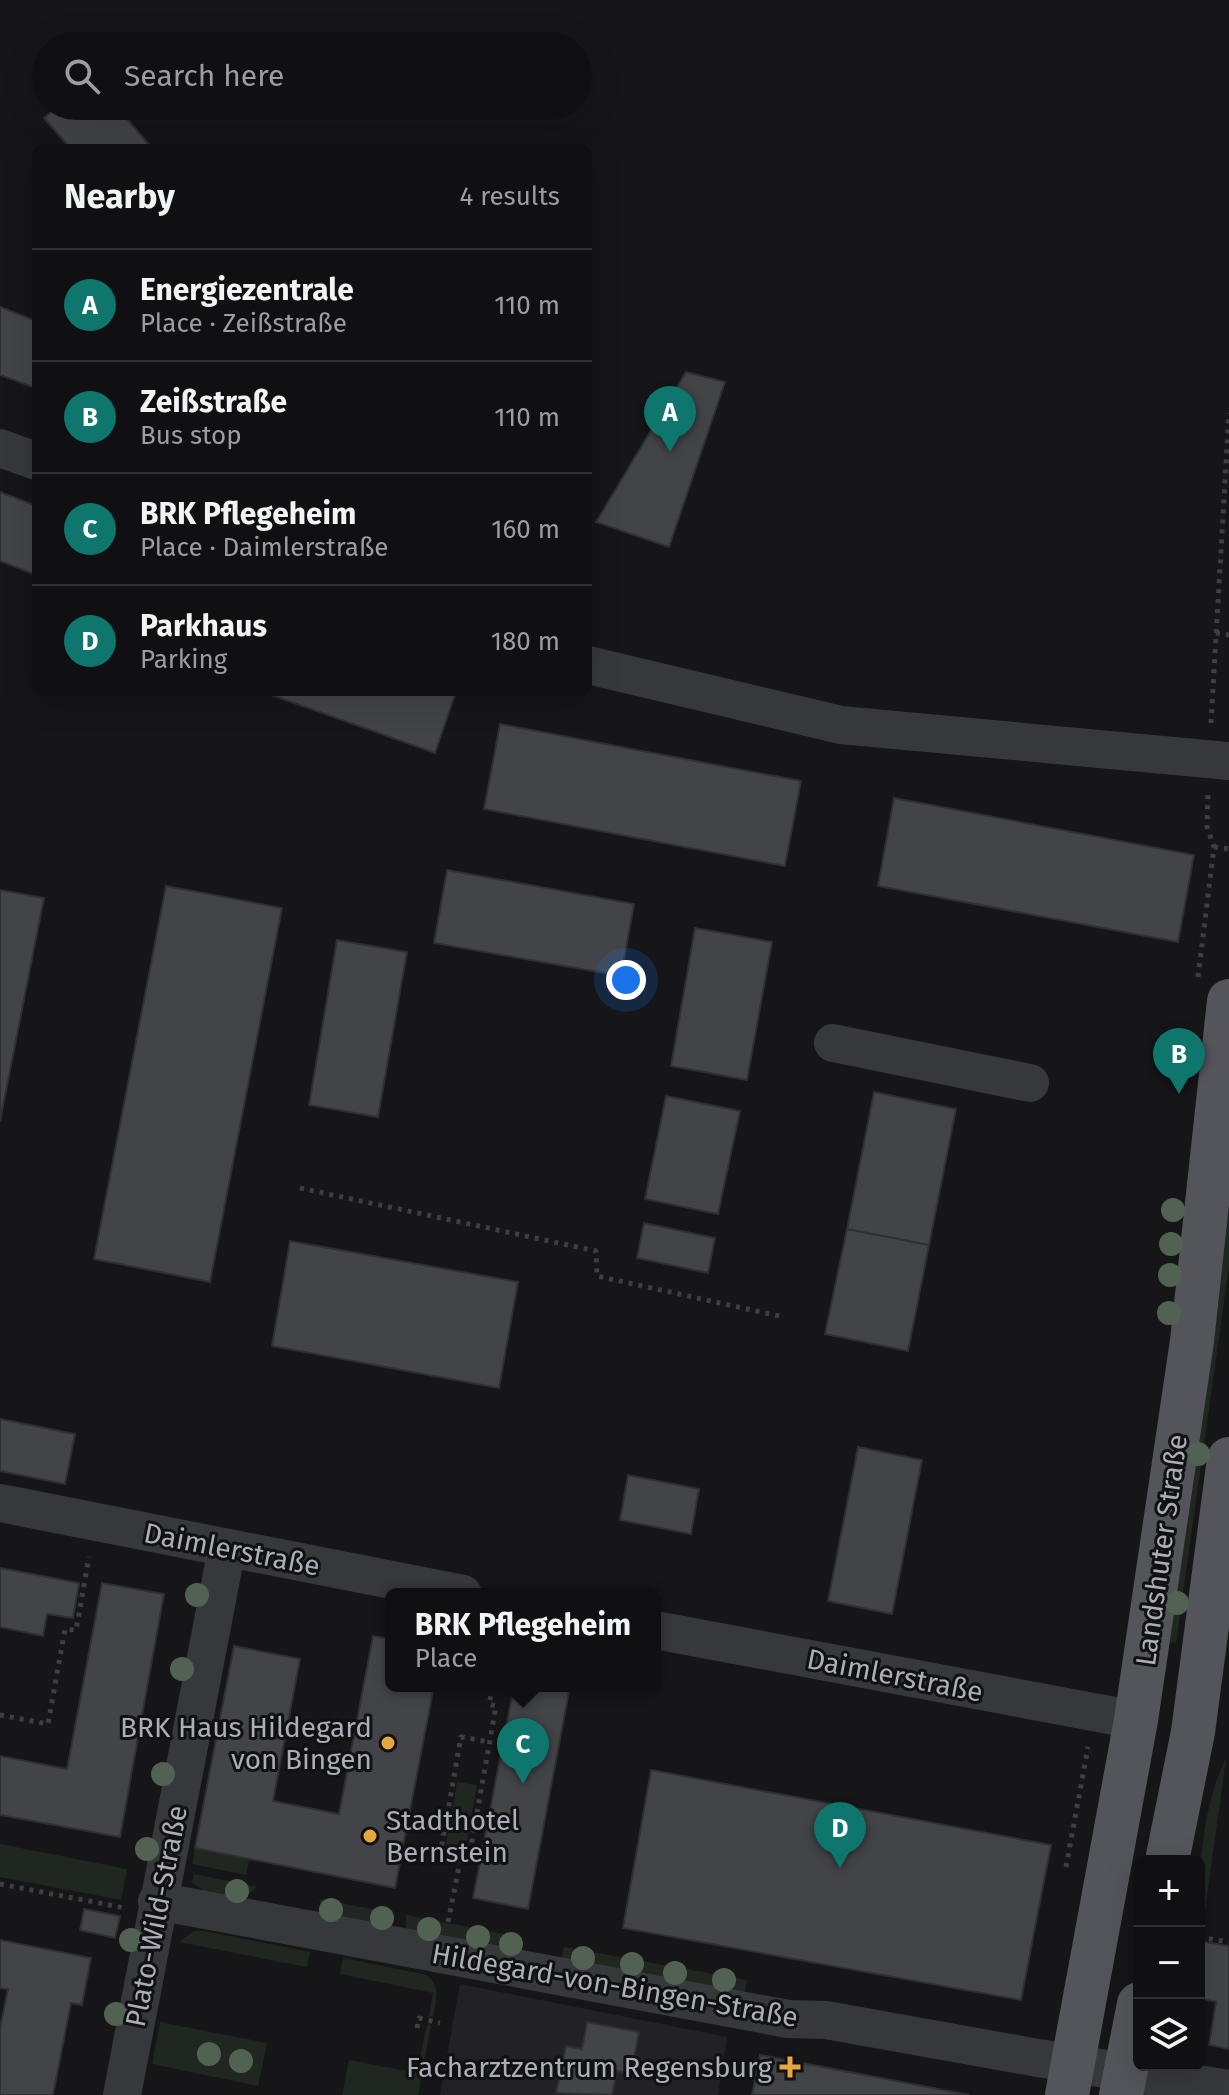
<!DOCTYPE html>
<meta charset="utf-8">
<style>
:root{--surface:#101012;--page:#1e1e20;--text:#f1f3f6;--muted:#9c9d9f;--line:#303032;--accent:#0f766e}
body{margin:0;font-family:"Fira Sans",sans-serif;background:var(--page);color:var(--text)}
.controls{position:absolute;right:24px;bottom:24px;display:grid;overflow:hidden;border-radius:12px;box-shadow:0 8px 32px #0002}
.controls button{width:72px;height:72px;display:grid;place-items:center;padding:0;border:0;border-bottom:2px solid var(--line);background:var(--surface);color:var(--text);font:40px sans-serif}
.you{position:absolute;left:626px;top:980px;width:28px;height:28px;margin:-20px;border:6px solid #fff;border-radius:50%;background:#1a73e8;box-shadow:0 0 0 12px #1a73e833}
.badge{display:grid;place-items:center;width:52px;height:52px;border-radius:50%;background:var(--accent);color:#fff;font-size:26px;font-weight:700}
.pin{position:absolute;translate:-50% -66px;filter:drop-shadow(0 2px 4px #0008)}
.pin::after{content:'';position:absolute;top:42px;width:28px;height:24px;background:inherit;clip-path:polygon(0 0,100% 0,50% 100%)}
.popup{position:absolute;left:385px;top:1588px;width:276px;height:104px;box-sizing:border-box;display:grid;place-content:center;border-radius:12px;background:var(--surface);filter:drop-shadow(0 2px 6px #0005);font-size:26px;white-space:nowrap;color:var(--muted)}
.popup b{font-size:30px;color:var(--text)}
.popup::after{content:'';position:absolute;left:50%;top:100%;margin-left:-16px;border:16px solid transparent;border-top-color:var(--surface)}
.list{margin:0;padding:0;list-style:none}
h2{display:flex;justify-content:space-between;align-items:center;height:104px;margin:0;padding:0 32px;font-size:34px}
h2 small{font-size:26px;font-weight:400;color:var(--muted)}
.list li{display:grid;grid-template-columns:52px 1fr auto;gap:24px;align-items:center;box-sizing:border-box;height:112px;padding:0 32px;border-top:2px solid var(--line)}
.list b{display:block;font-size:30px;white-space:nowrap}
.list p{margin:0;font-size:26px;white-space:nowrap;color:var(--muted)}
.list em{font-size:26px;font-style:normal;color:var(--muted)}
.icon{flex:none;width:44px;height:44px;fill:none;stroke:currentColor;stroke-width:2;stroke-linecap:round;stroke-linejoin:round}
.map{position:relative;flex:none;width:1229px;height:2095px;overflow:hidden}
.search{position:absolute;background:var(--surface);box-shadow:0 8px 32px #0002;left:32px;top:32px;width:560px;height:88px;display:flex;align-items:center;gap:20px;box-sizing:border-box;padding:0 28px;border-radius:44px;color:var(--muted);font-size:30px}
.panel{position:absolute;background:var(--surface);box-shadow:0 8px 32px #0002;left:32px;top:144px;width:560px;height:552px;border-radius:12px}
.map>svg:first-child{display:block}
.built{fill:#222225}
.green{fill:#202721}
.building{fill:#434448;stroke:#303034;stroke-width:2}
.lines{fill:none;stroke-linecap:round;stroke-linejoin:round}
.path{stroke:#3d3f43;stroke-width:5;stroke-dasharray:4 6;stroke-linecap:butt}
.minor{stroke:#37383c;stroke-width:38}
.major{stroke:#53555b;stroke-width:44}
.tree{fill:#516252}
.poi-dot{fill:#e5a741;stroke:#111113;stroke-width:3}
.labels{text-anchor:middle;stroke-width:6;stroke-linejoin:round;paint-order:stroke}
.street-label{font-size:28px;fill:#a9aeb7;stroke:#111113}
.poi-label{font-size:28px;fill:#a9aeb7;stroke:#111113;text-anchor:end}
</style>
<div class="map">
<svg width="1229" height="2095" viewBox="0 0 1229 2095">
<rect width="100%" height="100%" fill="#161618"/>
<!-- built -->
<path class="built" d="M460,1984L727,2037L718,2095H440Z"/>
<!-- green -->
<path class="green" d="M1229,1104V1266L1176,1643L1167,1642Z
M1226,1758L1202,1933H1199C1199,1873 1200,1812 1226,1758Z
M457,1782L477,1785L467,1841L460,1840L457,1852L445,1850Z
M0,1844L127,1869L121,1900L0,1877Z
M195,1848L249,1860L246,1875L192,1864Z
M194,1874L257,1887L242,1900L207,1893L192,1882Z
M319,1899L393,1913L386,1927L325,1916Z
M406,1915L520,1937L516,1954L406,1931Z
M194,1931H204L310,1952L307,1967L179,1942Z
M564,1947L747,1980L744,1996L561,1962Z
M343,1958L427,1975C441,1988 436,2000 433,2017L429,2016L433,1993L340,1974Z
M160,2022L267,2043L258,2086L152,2064Z
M427,2024L431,2025L418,2095H342L349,2060L417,2073Z"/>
<!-- building -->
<path class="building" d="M58,106H116L152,148H70L44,118Z
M0,307L36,321V388L0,375Z
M686,372L725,382L669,547L596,522Z
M0,492L36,506V575L0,561Z
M263,692H456L435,753Z
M500,724L801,781L785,866L484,809Z
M894,798L1194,855L1178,942L878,886Z
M447,870L634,904L621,976L434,943Z
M166,886L282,908L210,1282L94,1259Z
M0,890L44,898L0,1121Z
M695,928L772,942L747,1080L671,1066Z
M337,940L407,952L378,1117L309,1105Z
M874,1092L956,1109L929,1245L847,1229Z
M666,1096L740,1111L718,1214L645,1199Z
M644,1223L715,1238L708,1273L637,1258Z
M847,1229L929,1245L908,1351L825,1334Z
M290,1241L518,1282L499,1388L272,1346Z
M0,1419L75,1434L65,1484L0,1471Z
M858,1447L922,1460L892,1614L828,1601Z
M628,1475L699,1489L691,1534L620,1520Z
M0,1568L79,1583L73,1618L47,1614L43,1636L0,1627Z
M102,1583L164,1594L120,1837L0,1815V1756L67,1769Z
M373,1636L391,1639V1686H434L395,1888L195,1848L234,1646L300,1659L273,1801L339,1814Z
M514,1686H570L528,1909L473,1898Z
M651,1770L1051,1845L1021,2000L623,1928Z
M84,1909L120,1916L115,1938L80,1930Z
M0,1940L91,1958L82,2005L71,2003L53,2095H0V2028L8,1989L0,1988Z
M1199,1941L1229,1946V2049L1209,2045L1216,2002L1199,1998Z
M587,2022L639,2032L631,2074L617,2071L612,2095L556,2093L566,2046L582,2049Z
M760,2055L970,2095H752Z"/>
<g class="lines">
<!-- path -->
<path class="path" d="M1216,633L1229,635
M1211,723L1229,413
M1214,847L1229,849
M1198,977L1214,847L1207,827L1208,793
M300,1188L596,1251L597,1276L779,1316
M0,1715L48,1724L65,1629L76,1630L89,1557
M460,1859L440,1855L461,1737L490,1742
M1066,1867L1088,1747
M0,1884L125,1908
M448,1922L463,1846L471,1847L496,1706L489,1704L493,1686
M1199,1937L1229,1942
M417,2028L419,2018L440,2023"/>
<!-- minor -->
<path class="minor" d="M0,448L36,461
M588,665L841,725L1229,761
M833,1043L1030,1083
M0,1503L463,1594
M655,1630L1136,1720
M157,1901L788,2019L826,2020L1038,2058L1229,2089
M122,2095L227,1548"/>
<!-- major -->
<path class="major" d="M1167,1861L1193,1732L1229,1459
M1067,2095L1136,1720L1192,1341L1229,1001
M1121,2095L1139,2004"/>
</g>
<!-- trees -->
<g class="tree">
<circle cx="1173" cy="1210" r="12"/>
<circle cx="1171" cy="1244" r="12"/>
<circle cx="1170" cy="1275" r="12"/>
<circle cx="1169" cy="1313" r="12"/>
<circle cx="1198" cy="1454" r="12"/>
<circle cx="197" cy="1595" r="12"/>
<circle cx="1177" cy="1603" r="12"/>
<circle cx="182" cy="1669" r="12"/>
<circle cx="163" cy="1774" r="12"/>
<circle cx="147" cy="1849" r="12"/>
<circle cx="237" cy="1891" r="12"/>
<circle cx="331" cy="1910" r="12"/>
<circle cx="382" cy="1918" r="12"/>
<circle cx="429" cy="1929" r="12"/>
<circle cx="478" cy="1937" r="12"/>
<circle cx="131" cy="1940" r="12"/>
<circle cx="511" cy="1944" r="12"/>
<circle cx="583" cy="1958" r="12"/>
<circle cx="632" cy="1964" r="12"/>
<circle cx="675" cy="1973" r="12"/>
<circle cx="724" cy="1980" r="12"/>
<circle cx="116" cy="2014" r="12"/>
<circle cx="209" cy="2054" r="12"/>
<circle cx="241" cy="2061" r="12"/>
</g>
<!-- markers -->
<g class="poi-dot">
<circle cx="388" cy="1743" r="8"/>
<circle cx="370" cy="1836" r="8"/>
<path d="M786 2055h8v8h8v8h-8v8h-8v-8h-8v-8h8z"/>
</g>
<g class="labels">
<!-- street labels -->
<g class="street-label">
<text transform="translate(232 1549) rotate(11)" y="10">Daimlerstraße</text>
<text transform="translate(1161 1550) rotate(-82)" y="10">Landshuter Straße</text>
<text transform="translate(895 1675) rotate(11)" y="10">Daimlerstraße</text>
<text transform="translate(156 1916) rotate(-79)" y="10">Plato-Wild-Straße</text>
<text transform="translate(615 1985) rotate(10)" y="10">Hildegard-von-Bingen-Straße</text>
</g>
<!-- poi labels -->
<g class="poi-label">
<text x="372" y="1737">BRK Haus Hildegard<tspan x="372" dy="32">von Bingen</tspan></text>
<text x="386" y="1830" text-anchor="start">Stadthotel<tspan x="386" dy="32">Bernstein</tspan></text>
<text x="772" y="2077">Facharztzentrum Regensburg</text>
</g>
</g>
</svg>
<div class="controls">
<button>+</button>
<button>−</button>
<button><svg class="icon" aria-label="layers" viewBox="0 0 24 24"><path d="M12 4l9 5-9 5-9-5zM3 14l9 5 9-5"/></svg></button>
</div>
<div class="you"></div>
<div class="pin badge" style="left:670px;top:452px">A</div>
<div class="pin badge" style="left:1179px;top:1094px">B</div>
<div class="pin badge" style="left:523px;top:1784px">C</div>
<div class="popup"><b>BRK Pflegeheim</b>Place</div>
<div class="pin badge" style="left:840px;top:1868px">D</div>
<div class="search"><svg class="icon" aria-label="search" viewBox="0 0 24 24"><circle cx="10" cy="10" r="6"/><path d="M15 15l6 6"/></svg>Search here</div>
<section class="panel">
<h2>Nearby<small>4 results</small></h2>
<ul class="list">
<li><span class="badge">A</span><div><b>Energiezentrale</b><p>Place · Zeißstraße</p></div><em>110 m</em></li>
<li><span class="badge">B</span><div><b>Zeißstraße</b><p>Bus stop</p></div><em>110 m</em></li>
<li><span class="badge">C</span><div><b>BRK Pflegeheim</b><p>Place · Daimlerstraße</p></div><em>160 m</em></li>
<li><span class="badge">D</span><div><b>Parkhaus</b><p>Parking</p></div><em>180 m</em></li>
</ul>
</section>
</div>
